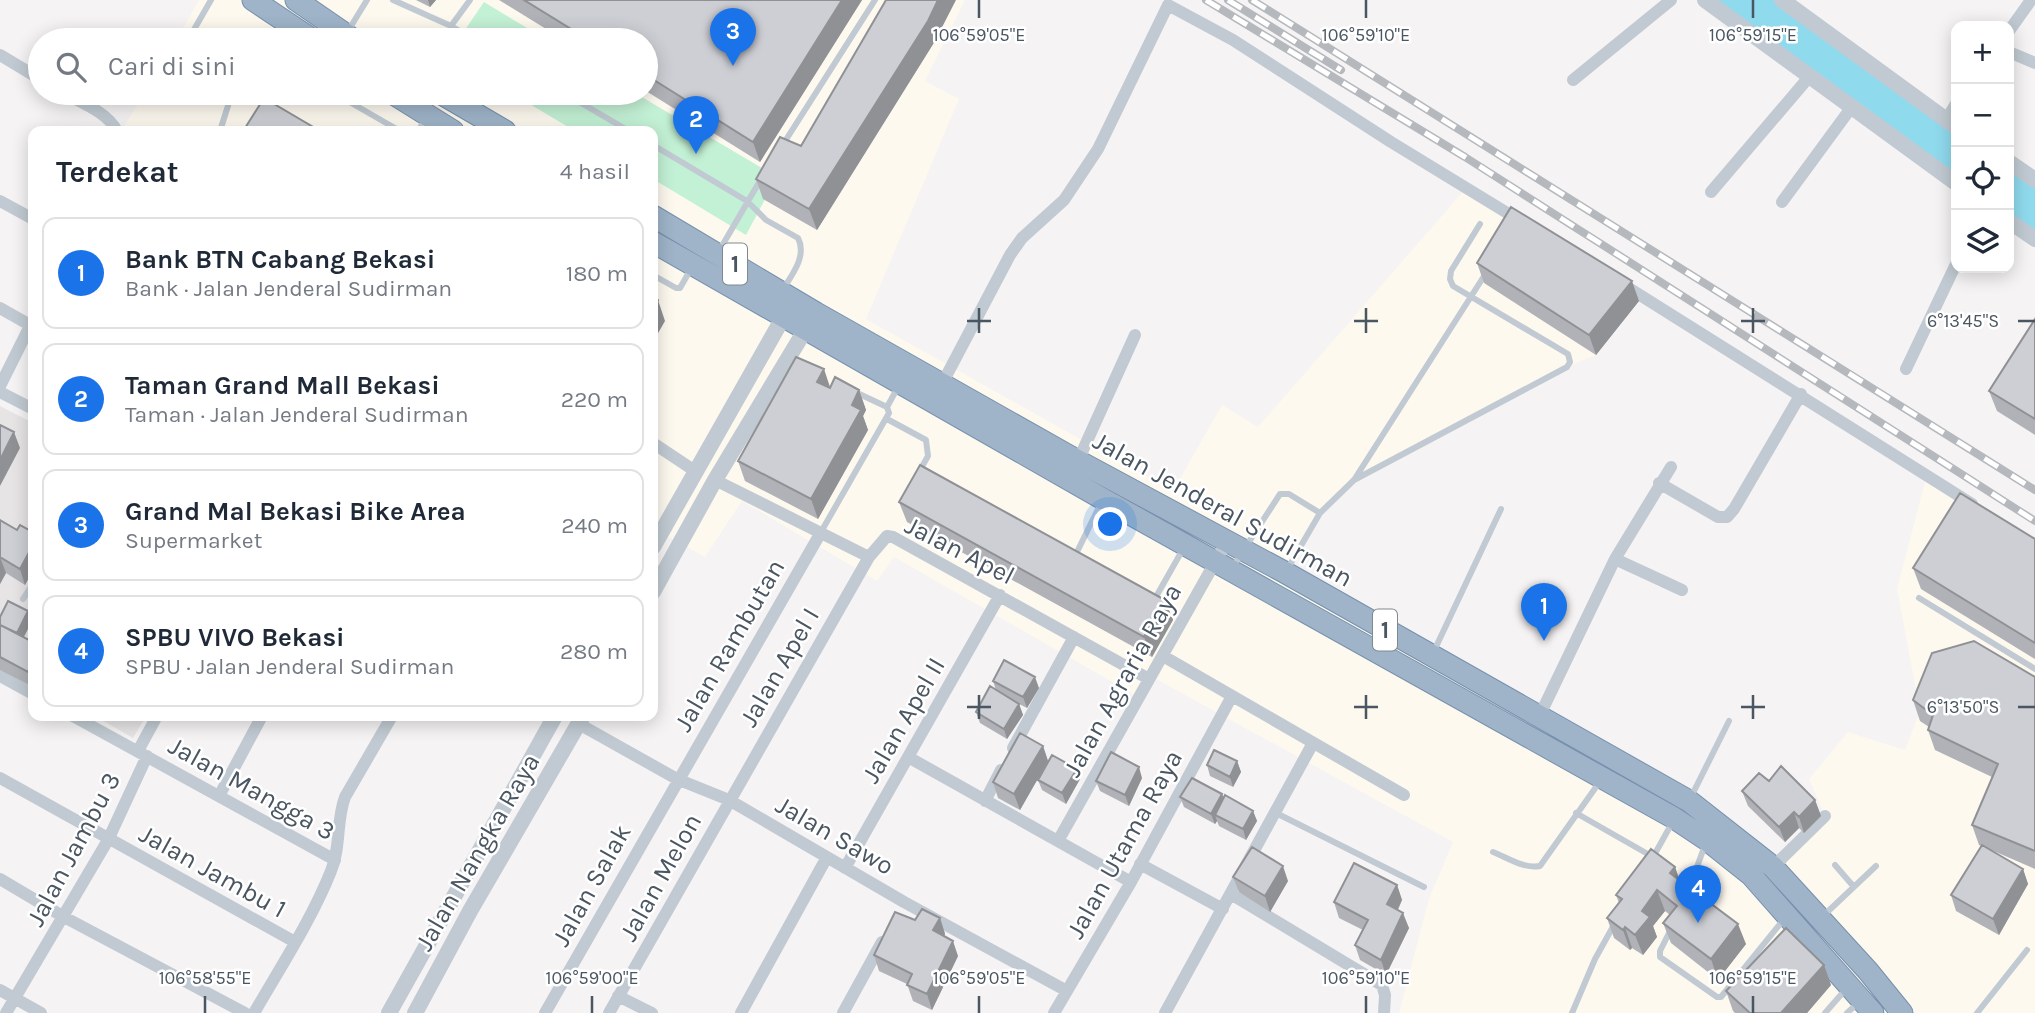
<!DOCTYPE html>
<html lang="id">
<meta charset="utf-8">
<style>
:root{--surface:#fff;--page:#f2f2f3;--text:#1f2937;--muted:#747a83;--line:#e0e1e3;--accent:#1a73e8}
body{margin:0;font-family:Karla,sans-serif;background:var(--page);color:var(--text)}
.controls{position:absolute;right:21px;top:21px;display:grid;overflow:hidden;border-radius:14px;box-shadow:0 4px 18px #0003}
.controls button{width:63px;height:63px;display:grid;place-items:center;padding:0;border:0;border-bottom:2px solid var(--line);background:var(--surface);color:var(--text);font:35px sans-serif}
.you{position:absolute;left:1111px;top:525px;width:24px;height:24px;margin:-18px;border:5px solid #fff;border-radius:50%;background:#1a73e8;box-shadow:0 0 0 10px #1a73e833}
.badge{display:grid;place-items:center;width:46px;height:46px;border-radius:50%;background:var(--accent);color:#fff;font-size:23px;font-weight:700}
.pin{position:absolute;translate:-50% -58px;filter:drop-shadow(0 2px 4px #0008)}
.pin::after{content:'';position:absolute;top:37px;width:24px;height:21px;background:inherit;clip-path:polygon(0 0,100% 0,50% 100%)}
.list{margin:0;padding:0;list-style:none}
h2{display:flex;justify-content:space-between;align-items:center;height:91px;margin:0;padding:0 28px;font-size:30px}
h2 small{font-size:23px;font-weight:400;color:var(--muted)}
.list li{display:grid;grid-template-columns:46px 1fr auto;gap:21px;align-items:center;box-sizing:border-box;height:112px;margin:0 14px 14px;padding:0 14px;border:2px solid var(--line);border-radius:14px}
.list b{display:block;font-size:26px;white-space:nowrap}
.list p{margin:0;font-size:23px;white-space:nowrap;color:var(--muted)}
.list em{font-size:23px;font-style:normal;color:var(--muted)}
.icon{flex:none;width:38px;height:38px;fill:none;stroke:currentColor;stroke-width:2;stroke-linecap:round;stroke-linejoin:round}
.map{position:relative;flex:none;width:2035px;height:1013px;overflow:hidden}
.search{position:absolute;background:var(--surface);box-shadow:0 4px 18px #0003;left:28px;top:28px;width:630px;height:77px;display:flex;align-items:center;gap:18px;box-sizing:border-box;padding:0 24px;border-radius:38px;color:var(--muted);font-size:26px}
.panel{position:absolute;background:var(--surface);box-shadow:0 4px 18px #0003;left:28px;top:126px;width:630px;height:595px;border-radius:14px}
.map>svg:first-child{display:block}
.commercial{fill:#fdf9ef}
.education{fill:#e6e4e5}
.green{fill:#c3f1d5}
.water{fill:#90daee}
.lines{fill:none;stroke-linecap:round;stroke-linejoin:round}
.trunk-casing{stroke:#7690ad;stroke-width:23}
.service{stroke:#c1cad2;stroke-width:6}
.minor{stroke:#c1cad2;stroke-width:12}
.tertiary{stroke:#c1cad2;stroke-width:16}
.trunk{stroke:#9fb4c9;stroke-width:21}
.rail-casing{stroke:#b5b8bd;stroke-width:8}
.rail{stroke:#fff;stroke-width:5;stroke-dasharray:16;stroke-linecap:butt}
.wall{fill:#b0b2b7}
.shaded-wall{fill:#909195}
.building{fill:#cdcfd5;stroke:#909195;stroke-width:2}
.ticks{fill:none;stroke:#4a5661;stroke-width:2.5}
.labels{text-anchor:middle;stroke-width:5;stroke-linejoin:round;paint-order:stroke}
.shield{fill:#fff;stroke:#808990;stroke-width:2}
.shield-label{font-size:24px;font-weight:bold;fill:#4a5661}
.street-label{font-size:26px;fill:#4a5661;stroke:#fff}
.ticks-label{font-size:18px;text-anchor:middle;fill:#4a5661;stroke:#fff;stroke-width:5;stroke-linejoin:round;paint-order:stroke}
</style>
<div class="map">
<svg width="2035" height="1013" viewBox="0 0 2035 1013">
<rect width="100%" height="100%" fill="#f5f3f3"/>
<!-- commercial -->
<path class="commercial" d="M199,0H965L925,81L959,99L866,319L1173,491L1222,405L1258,427L1467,187L1643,297L1596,355L1567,367L1354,480L1320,513L1286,573L1539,717L1773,866L1825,816L1809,779L1848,732L1905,750L1920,711L1897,589L1927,474L2035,544V1013H1399L1429,899L1453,842L1156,679L1142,699L894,557L877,581L742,501L705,557L653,529V131H121L145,93H646V40H176Z"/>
<!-- education -->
<path class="education" d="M0,406L33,423V681L0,662Z
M95,716H146L133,738Z"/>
<!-- green -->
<path class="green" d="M484,2L547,40H458Z
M511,93H635L777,177L746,235L653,179V131H575Z"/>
<!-- water -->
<path class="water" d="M1705,0H1782L1956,127V183Z
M2009,162L2035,180V239L2009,221Z"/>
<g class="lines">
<!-- trunk casing -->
<g class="trunk-casing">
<path id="trunk" d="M253,0L313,40
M296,0L354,40
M392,93L453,131
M440,93L505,131
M653,216L816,313L1078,461L1286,573L1689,801L1773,867L1868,971L1902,1013
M653,242L1103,499L1674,818L1707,840L1751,875L1873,1013"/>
</g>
<!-- service -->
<path class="service" d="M393,0L451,26L475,40
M451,26L470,0
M348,31L367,0
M188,40L211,0
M334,93L400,131
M564,93L629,131
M220,131L232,93
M418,131L426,118
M653,145L747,201L766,220L798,238C807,255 793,274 783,289
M782,146L875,0
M719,251L761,179
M653,275L676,288H680L692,267
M887,407L898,387
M887,419L926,440L928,456L919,472
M1354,480L1567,367L1570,362L1568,354L1453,286L1450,279L1451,271L1480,224
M821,532L889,413L887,407L853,391
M1075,556L1101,503
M1232,568L1280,494H1289L1320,513
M1288,568L1320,513L1354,480L1486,273
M1151,597L1157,595L1183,549
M1919,598L2035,669
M23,599L33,584
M1434,651L1501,509
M1690,799L1729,721
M1276,813L1424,887
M1576,813L1653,857
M1493,852C1508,858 1524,869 1540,866L1601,780
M1652,859L1672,823
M1835,865L1854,887
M1687,894L1705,845
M1822,917L1876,866
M1670,931L1660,951V957L1717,997H1721L1784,919
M1572,1013L1595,959L1615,923
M1825,1013L1846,989
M1847,1013L1858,1003
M1977,1013L2027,950"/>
<!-- minor -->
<path class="minor" d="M2009,31L2031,0
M2009,52L2035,63
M0,55L40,79
M1573,80L1671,0
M64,93C82,103 107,112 117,131
M1946,120L1956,104
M1711,192L1809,77
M0,201L33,219
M1782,202L1851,108
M1624,285L1972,504
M0,308L30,325
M1906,369L1956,264
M942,384L1010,255L1022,238L1064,200L1098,149L1168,5L1233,40L1391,142L1522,222
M0,386L33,320
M0,392L33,409
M653,443L695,471
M1078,461L1135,335
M715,480L869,557
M1659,483L1718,517H1727L1734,509L1801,394
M1615,559L1682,590
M1163,656L1404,795
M0,676L33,694
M73,716L335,860
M1539,717L1615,559L1671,467
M579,724L677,779L729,800L904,902L1067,991
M1013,748L1074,637
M138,751L157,716
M908,757L1131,882
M0,778L295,942
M219,796L262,716
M985,801L1001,770
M1058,841L1227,541
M1140,864L1223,909
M1773,867L1825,816
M845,868L1000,595
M0,879L64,917L245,1013
M1231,894L1382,985L1385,995L1384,1013
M0,990L41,1013
M618,996L652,1013
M6,1013L108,840L147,756
M254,1013C280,968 312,919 331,871C341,847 336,821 345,797L392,716
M545,1013L820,534
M609,1013L869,557L887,536L893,537L1149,679
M741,1013L827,857
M843,1013L882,942
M1054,1013L1131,882L1232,696
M1165,1013L1313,743"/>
<!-- tertiary -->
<path class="tertiary" d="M1705,0L1956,183
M1782,0L1956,127
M2009,162L2035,180
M2009,221L2035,239
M653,547L788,309
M653,592L715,480L810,322
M389,1013L555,716
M415,1013L470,911L583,716"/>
<!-- trunk -->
<use href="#trunk" class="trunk"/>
<!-- rail casing -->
<g class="rail-casing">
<path id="rail" d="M1206,0L1465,157L2035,521
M1228,0L1341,70
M1252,0L2035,490"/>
</g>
<!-- rail -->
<use href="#rail" class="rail"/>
</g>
<!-- wall -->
<path class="wall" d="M416,0H436L430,7Z
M499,0H862L760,162L646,91V40H564Z
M935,41L817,230L763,199L756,179L801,146Z
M1477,263L1639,301L1596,355L1484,283Z
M2035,319V435L1997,411L1989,391Z
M830,387L859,390L866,410L863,416L868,430L818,519L745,481L738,461Z
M899,502L1165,600L1173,620L1152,657L907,522Z
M0,520L17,530L33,532V570L25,585L6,573L0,584Z
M2035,539V659L1921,589L1913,568Z
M0,617L32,621L24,637L33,642V687L0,670Z
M2035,677V869L1989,849L2023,869L2028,884L1999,935L1956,911L1951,895L1981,846L1979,845L1972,825L1992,777L1935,750L1928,730L1929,727L1920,721L1913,700Z
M993,681L1039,688L1027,708L1015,702L1019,704L1023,715L1007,739L980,723L976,712L996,690Z
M1043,746L1048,761L1020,810L998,798L993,782Z
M1237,761L1241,772L1233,787L1210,776L1207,765Z
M1142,778L1129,806L1100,791L1096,781Z
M1080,779L1066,804L1042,790L1038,780Z
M1769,781L1815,800L1821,816L1804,833L1799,828L1785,842L1748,806L1742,791Z
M1222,794L1223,798L1253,811L1257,821L1246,840L1219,826L1217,821L1215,824L1184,807L1180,797Z
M1675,867L1679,879L1746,944L1718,980L1671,943L1663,923L1670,915L1665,911L1653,926L1657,937L1643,955L1632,948L1630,950L1614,938L1607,918L1619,903L1616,895Z
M1233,877L1288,881L1270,912L1239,892Z
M1397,885L1402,900L1398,910L1409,928L1386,975L1360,960L1355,945L1363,930L1339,918L1334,902Z
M940,918L945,934L944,936L958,956L932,1010L913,1001L907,984L879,971L874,955L915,920Z
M1831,985L1807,1013H1735L1733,1011L1726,991Z"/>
<!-- shaded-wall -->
<path class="shaded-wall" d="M428,0H436L430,7Z
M842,0H862L760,162L753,142Z
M938,0H956L935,41L817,230L809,209Z
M1632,281L1639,301L1596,355L1589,335Z
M658,300L665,321L653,342V309Z
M824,369L831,390L817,382Z
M859,390L866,410L863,416L868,430L818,519L811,499Z
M14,432L20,448L0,486V460Z
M33,545V570L25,585L20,569Z
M0,557L6,573L0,584Z
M1165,600L1173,620L1152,657L1144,637Z
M28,611L32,621L20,644L16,634Z
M33,663V685L28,672Z
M1035,677L1039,688L1027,708L1023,697Z
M1019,704L1023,715L1007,739L1004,729Z
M1043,746L1048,761L1020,810L1014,794Z
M1237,761L1241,772L1233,787L1230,777Z
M1139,767L1142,778L1129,806L1125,795Z
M1077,769L1080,779L1066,804L1062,793Z
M1222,794L1226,805L1215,815L1217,821L1215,824L1211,814Z
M1815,800L1821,816L1804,833L1799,817Z
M1253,811L1257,821L1246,840L1243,829Z
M1794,812L1799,828L1785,842L1779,827Z
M1283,866L1288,881L1270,912L1265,896Z
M1675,867L1682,887L1670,873Z
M2023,869L2028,884L1999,935L1993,919Z
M1397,885L1402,900L1393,919L1387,904Z
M1657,890L1665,911L1653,926L1657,937L1643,955L1635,935L1642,911Z
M1403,913L1409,928L1386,975L1381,960Z
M940,918L945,934L939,946L933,930Z
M1738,924L1746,944L1718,980L1711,959Z
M1625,927L1632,948L1630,950L1623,930Z
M953,941L958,956L932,1010L927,994Z
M1824,965L1831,985L1807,1013H1781Z"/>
<!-- building -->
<path class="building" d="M524,0H842L753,142L646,75V40H589Z
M886,0H938L928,21L809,209L756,179L780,137L801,146Z
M264,98L320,131H251L245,128Z
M1511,207L1632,281L1589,335L1477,263Z
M653,297L658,300L653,309Z
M2035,319V419L1989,391Z
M796,357L824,369L817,382L830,388L835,377L859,390L852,405L861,410L811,499L738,461Z
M0,425L14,432L0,460Z
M920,465L1165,600L1144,637L899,502Z
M1960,493L2035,539V643L1913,568Z
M0,520L17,530L20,525L33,532V545L20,569L0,557Z
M8,601L28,611L17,633L0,625V617Z
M0,625L33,642V663L28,672L0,657Z
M1974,641L2035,677V851L1972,825L1998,764L1928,730L1933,715L1913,700L1932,653Z
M1004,660L1035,677L1023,697L993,681Z
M990,686L1019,704L1004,729L976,712Z
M1020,733L1043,746L1014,794L993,782Z
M1214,750L1237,761L1230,777L1207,765Z
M1111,752L1139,767L1125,795L1096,781Z
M1052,755L1077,769L1062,793L1038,780Z
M1781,766L1815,800L1799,817L1794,812L1779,827L1742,791L1759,773L1769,781Z
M1192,778L1222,794L1211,814L1180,797Z
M1225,795L1253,811L1243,829L1215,815Z
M1982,845L2023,869L1993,919L1951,895Z
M1252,847L1283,866L1265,896L1233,877Z
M1651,849L1675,867L1670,873L1738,924L1711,959L1663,923L1677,906L1657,890L1642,911L1650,917L1635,935L1625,927L1623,930L1607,918L1622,899L1616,895Z
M1354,863L1397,885L1387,904L1403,913L1381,960L1355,945L1368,920L1334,902Z
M922,909L940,918L933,930L953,941L927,994L907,985L912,974L874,955L895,912L915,920Z
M1786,928L1824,965L1781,1013H1750L1726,991Z"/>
<!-- ticks -->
<path class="ticks" d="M979,0V18M1366,0V18M1753,0V18M979,308V333M1366,308V333M1753,308V333M967,321H991M1354,321H1378M1741,321H1765M2018,321H2035M979,695V719M1366,695V719M1753,695V719M967,707H991M1354,707H1378M1741,707H1765M2018,707H2035M205,996V1013M592,996V1013M979,996V1013M1366,996V1013M1753,996V1013"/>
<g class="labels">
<!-- shield labels -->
<g class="shield">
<rect x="723" y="243.5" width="24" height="41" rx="5"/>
<rect x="1373" y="609.5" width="24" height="41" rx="5"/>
</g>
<g class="shield-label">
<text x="735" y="272">1</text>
<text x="1385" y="638">1</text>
</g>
<!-- street labels -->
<g class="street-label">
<text transform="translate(1223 509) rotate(29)" y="9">Jalan Jenderal Sudirman</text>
<text transform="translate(960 550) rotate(27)" y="9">Jalan Apel</text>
<text transform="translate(729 645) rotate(-60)" y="9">Jalan Rambutan</text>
<text transform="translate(779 667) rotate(-60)" y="9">Jalan Apel I</text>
<text transform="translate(1122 680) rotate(-61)" y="9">Jalan Agraria Raya</text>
<text transform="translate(903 720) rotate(-60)" y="9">Jalan Apel II</text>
<text transform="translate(252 788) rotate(29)" y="9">Jalan Mangga 3</text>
<text transform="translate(835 835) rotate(30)" y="9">Jalan Sawo</text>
<text transform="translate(1124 844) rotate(-61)" y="9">Jalan Utama Raya</text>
<text transform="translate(73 849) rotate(-62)" y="9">Jalan Jambu 3</text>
<text transform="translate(477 852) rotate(-60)" y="9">Jalan Nangka Raya</text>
<text transform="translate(213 871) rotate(29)" y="9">Jalan Jambu 1</text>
<text transform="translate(660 877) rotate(-61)" y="9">Jalan Melon</text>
<text transform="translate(591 885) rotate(-61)" y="9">Jalan Salak</text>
</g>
</g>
<g class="ticks-label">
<text x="979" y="41">106°59'05"E</text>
<text x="1366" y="41">106°59'10"E</text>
<text x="1753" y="41">106°59'15"E</text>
<text x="1963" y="327">6°13'45"S</text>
<text x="1963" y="713">6°13'50"S</text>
<text x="205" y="984">106°58'55"E</text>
<text x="592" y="984">106°59'00"E</text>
<text x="979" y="984">106°59'05"E</text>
<text x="1366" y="984">106°59'10"E</text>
<text x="1753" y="984">106°59'15"E</text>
</g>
</svg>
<div class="controls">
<button>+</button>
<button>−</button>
<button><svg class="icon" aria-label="locate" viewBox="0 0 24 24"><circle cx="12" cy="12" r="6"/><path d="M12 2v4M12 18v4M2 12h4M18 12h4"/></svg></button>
<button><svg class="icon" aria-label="layers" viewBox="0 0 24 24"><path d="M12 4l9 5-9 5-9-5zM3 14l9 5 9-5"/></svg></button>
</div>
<div class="you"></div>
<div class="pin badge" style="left:1544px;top:641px">1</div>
<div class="pin badge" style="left:696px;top:154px">2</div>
<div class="pin badge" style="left:733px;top:66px">3</div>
<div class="pin badge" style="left:1698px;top:923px">4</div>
<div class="search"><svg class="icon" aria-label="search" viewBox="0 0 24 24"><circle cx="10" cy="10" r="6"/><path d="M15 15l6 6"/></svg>Cari di sini</div>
<section class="panel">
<h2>Terdekat<small>4 hasil</small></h2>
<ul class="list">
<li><span class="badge">1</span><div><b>Bank BTN Cabang Bekasi</b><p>Bank · Jalan Jenderal Sudirman</p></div><em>180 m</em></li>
<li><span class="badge">2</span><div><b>Taman Grand Mall Bekasi</b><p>Taman · Jalan Jenderal Sudirman</p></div><em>220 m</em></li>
<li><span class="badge">3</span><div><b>Grand Mal Bekasi Bike Area</b><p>Supermarket</p></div><em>240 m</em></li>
<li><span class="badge">4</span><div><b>SPBU VIVO Bekasi</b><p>SPBU · Jalan Jenderal Sudirman</p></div><em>280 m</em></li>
</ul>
</section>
</div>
